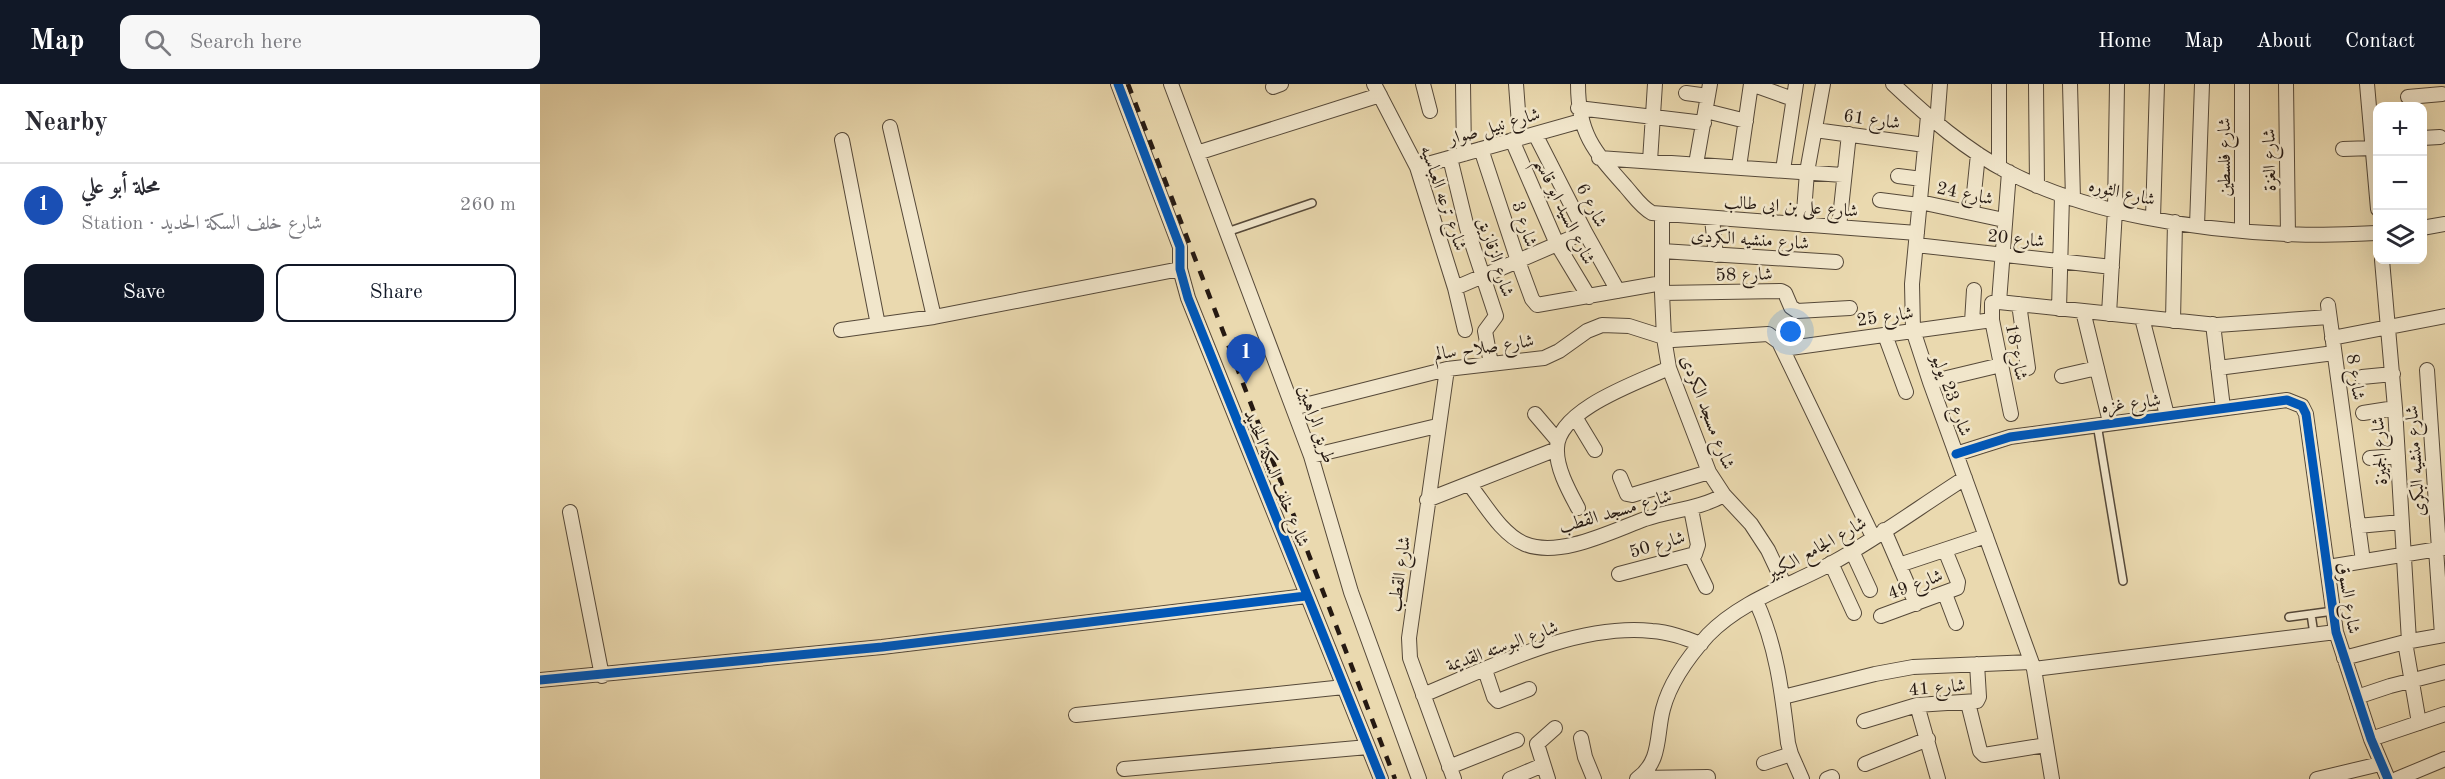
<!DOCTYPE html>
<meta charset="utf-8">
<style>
:root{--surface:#fff;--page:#f7f7f7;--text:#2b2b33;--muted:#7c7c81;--line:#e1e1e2;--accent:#111827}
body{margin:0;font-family:"Old Standard TT",Amiri,serif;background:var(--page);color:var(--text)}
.controls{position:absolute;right:18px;top:18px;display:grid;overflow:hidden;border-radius:12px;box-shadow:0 6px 24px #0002}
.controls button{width:54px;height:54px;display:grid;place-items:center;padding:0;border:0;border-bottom:2px solid var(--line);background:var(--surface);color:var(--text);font:30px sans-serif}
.you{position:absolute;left:1251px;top:248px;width:21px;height:21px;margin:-15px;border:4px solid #fff;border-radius:50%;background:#1a73e8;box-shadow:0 0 0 9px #1a73e833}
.badge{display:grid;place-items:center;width:39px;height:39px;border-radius:50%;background:var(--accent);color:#fff;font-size:20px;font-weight:700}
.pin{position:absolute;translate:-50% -50px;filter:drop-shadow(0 2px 3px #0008)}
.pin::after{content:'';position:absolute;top:32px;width:21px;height:18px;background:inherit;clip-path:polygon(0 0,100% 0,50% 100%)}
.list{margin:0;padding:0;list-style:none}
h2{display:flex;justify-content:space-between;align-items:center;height:78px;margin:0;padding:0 24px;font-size:26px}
h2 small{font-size:20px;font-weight:400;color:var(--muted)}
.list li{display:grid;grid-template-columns:39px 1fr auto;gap:18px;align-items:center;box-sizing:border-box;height:84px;padding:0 24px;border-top:2px solid var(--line)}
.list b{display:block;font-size:22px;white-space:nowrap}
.list p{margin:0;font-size:20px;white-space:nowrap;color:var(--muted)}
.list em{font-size:20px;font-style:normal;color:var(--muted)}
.actions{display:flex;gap:12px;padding:18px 24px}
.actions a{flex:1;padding:14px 0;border:2px solid var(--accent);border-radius:12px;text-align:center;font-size:21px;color:var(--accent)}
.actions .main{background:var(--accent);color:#fff}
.icon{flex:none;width:33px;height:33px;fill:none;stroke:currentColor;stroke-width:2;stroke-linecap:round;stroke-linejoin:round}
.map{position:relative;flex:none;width:1905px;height:695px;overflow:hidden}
header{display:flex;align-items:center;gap:36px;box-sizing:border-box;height:84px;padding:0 30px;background:var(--accent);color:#fff}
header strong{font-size:28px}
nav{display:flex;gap:33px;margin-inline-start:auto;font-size:21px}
.search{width:420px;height:54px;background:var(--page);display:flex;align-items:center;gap:15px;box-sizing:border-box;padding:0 21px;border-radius:12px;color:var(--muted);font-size:22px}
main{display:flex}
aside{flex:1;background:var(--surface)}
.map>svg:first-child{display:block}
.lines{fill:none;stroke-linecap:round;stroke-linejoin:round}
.service-casing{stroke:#564939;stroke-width:10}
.minor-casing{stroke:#564939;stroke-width:16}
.service{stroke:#f1e6cb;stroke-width:7}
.minor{stroke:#f1e6cb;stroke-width:14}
.rail{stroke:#251912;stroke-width:4.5;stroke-dasharray:10 10;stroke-linecap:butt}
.cycleway-casing{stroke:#f1e6cb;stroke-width:13}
.cycleway{stroke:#0057b8;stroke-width:9}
.labels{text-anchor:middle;stroke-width:5;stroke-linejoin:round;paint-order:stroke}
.street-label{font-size:18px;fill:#251912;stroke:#f1e6cb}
</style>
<header>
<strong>Map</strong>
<div class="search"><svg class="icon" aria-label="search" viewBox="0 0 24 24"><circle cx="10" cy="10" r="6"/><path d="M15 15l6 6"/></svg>Search here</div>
<nav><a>Home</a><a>Map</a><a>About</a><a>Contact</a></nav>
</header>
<main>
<aside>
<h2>Nearby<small></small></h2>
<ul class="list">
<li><span class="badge" style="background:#1a4fb4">1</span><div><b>محلة أبو علي</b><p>Station · شارع خلف السكة الحديد</p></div><em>260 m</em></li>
</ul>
<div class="actions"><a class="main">Save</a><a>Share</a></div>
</aside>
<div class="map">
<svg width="1905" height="695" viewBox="0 0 1905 695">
<rect width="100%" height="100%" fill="#ead9af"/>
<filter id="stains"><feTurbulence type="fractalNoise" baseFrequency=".00333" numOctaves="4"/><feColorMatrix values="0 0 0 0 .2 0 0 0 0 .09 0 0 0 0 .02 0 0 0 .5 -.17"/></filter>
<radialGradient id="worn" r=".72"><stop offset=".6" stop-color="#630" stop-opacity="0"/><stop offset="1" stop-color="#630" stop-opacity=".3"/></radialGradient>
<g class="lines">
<!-- service casing -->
<g class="service-casing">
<path id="service" d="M687,148L772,119
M1557,340L1583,497
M1771,530L1774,550
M1749,533L1786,528"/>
</g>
<!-- minor casing -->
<g class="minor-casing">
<path id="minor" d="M578,0L640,163V185L648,214L841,695
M631,0L771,372L811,508L879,695
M834,0L877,83L915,204L925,246
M883,0L890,27
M923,0L924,70
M976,0L980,54
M1038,0C1038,50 1054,67 1086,103C1094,112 1101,123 1112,129L1377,149
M1211,0L1253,15
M1353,0C1388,33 1426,66 1468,88C1549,130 1656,146 1746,150C1777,152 1807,150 1838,149
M1496,0L1497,102
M1530,0L1533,115
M1746,0L1748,151
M1827,0L1838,125
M733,3L741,0
M1146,9L1168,12
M1868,13L1902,10
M1038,24L1164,39
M1166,27L1206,37
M1388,32L1372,200L1373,246L1390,298L1494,585L1512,695
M1397,39L1400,0
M350,43L394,233
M1275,46L1385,61
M995,50L1045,148L1078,207
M1882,54L1900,53
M302,56L338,241
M972,56L1017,160L1049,213
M941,65L978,177L992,215L997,221L1122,199
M1803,65L1833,64
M657,69L840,11
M910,74L927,144L956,232L945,247L951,280
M1059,74L1303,91
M1110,77L1115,0
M1156,80L1170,0
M877,83L1041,37
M1199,83L1211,0
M1459,83V0
M1243,86L1256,0
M1358,92L1382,95
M1340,116L1379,121
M1380,118L1464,136
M1432,129L1438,70
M1122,131V209L1124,254L1129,284L1169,388L1184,411L1211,440L1228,466L1245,502
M1613,134L1617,0
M1172,135L1176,171
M1263,141L1267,88L1283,0
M1657,142L1662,0
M1299,143L1309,50
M1882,144L1905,140
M1702,147V0
M1376,161L1572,183
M1122,167L1296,178
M1842,176L1855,324L1869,557
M915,204L1045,148
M1122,209L1241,207L1245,209L1251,223L1257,227L1310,224
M1459,218L1677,241L1789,233
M1459,218L1469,88
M1459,218L1452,219V236L1471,330
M1479,220L1488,284
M1788,221L1823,477
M1519,225L1522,112
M1543,227L1570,338
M1569,230L1575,126L1577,0
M1602,234L1627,331
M1633,237L1635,138
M1432,238L1434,206
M1673,240L1683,324
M301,246L394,233L640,185
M1345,251L1366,308
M1792,254L1905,232
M1243,265L1452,236
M1678,284L1794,269
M907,285L869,554L870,574L914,695
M1887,286L1899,465
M1522,292L1557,284
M1822,293L1853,290
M1390,298L1461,281
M753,324L907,285L1004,274L1019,267L1047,247L1062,241L1089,242L1133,256L1228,250L1239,258L1333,453
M1823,329L1855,324
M995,330L1018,357
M1035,333L1055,366
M1416,370L1470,353L1747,316L1762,322L1766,330L1796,548L1831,655L1848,695
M771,372L897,342
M1830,374L1858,372
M1080,393L1087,410L1092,411L1169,388
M929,400C945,420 961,450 985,460C1020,474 1072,447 1105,435C1132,426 1159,425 1184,411
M887,416L1017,365
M1038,424C1029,407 1016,384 1017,364C1018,325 1099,298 1129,284
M30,428L62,592
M1818,442L1861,438
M1344,446L1376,520
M1896,465L1902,551
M1312,467L1330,506
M1151,472L1166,503
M1291,479L1314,529
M1359,481L1446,452
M1788,483L1905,464
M1079,490L1155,470L1158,461L1151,425
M1405,510L1416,539
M1216,517C1237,563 1242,609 1248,659L1251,670L1262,695
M1341,532L1417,504L1418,498L1405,466
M1865,558L1879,639
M1804,574L1865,558L1905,551
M1494,585L1796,548
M945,586L954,613L958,617L989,605
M0,596L342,563L766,512
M883,611C951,583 1037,539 1112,547C1129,548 1145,554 1161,560
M1243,613L1335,590L1373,583L1491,578
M1817,613L1850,602L1905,588
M1428,619L1440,667L1444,671L1506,661
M1377,621L1398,695
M536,631L804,603
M1324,637L1377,621L1437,617L1439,613L1437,580
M1041,654L1045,673L1054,695
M1831,655L1905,630
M1224,679L1251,670
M1325,680L1388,655
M909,683L977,656
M584,685L828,663
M1100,694L1168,693
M970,695L1003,681
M1008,695L997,660L1015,644
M1097,695C1122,677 1116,651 1123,625C1130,598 1150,571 1168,551C1202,516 1252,501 1294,478C1339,453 1381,422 1425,394
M1287,695L1292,693
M1777,695L1840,680
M1857,695L1905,675"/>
</g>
<!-- service -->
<use href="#service" class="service"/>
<!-- minor -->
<use href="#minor" class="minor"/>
<!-- rail -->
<path class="rail" d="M588,0L855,695"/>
<!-- cycleway casing -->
<g class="cycleway-casing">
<path id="cycleway" d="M578,0L640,163V185L648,214L841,695
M1416,370L1470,353L1747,316L1762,322L1766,330L1796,548L1831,655L1848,695
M0,596L342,563L766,512"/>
</g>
<!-- cycleway -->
<use href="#cycleway" class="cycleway"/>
</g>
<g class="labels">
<!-- street labels -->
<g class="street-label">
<text transform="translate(1332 35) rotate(8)" y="6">شارع 61</text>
<text transform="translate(954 42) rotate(-16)" y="6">شارع نبيل صوار</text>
<text transform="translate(1684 73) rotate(-90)" y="6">شارع فلسطين</text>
<text transform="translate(1729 76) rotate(-91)" y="6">شارع الغزة</text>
<text transform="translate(1582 108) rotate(13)" y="6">شارع الثوره</text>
<text transform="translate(1425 109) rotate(12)" y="6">شارع 24</text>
<text transform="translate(904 114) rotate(71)" y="6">شارع ترعه العباسيه</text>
<text transform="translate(1052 121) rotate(63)" y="6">شارع 6</text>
<text transform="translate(1251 122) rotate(4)" y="6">شارع على بن ابى طالب</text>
<text transform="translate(1025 127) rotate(64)" y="6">شارع السيد ابو قاسم</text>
<text transform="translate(985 140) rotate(72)" y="6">شارع 3</text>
<text transform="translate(1476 154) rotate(6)" y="6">شارع 20</text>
<text transform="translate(1210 155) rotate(4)" y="6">شارع منشيه الكردى</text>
<text transform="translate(956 173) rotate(72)" y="6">شارع الزقازيق</text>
<text transform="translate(1204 190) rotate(-1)" y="6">شارع 58</text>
<text transform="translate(1345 232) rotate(-8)" y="6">شارع 25</text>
<text transform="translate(944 263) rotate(-8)" y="6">شارع صلاح سالم</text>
<text transform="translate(1477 268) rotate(79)" y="6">شارع 18</text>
<text transform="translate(1816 293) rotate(82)" y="6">شارع 8</text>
<text transform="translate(1412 311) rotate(70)" y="6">شارع 23 يوليو</text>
<text transform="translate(1591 319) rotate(-7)" y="6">شارع غزه</text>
<text transform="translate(1168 328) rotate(69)" y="6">شارع مسجد الكردى</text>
<text transform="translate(777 340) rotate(71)" y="6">طريق الراهبين</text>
<text transform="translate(1839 367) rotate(-93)" y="6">شارع الجميزة</text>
<text transform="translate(1875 377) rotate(-94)" y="6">شارع منشيه البكرى</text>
<text transform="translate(737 394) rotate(68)" y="6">شارع خلف السكة الحديد</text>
<text transform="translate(1075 427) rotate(-16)" y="6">شارع مسجد القطب</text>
<text transform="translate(1117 460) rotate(-16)" y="6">شارع 50</text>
<text transform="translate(1276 464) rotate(-29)" y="6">شارع الجامع الكبير</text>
<text transform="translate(859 490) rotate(-82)" y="6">شارع القطب</text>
<text transform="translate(1375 500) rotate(-20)" y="6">شارع 49</text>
<text transform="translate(1809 514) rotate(81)" y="6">شارع السوق</text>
<text transform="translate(962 562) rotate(-20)" y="6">شارع البوسته القديمة</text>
<text transform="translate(1397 603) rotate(-5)" y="6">شارع 41</text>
</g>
</g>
<rect width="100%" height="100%" filter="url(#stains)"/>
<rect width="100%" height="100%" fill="url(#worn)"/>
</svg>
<div class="controls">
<button>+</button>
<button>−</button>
<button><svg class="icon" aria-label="layers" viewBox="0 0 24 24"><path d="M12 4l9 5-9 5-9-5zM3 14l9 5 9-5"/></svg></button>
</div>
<div class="you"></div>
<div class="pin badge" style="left:706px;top:300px;background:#1a4fb4">1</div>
</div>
</main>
